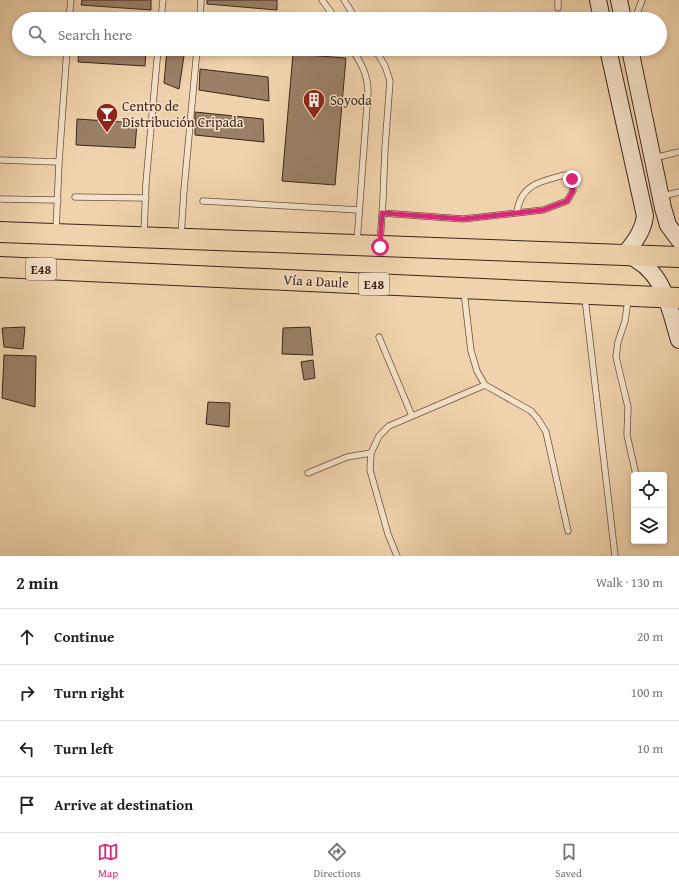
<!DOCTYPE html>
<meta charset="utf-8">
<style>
:root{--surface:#fff;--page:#f6f6f6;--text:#222;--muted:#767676;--line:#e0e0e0;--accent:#db2777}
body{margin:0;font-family:"Gentium Book Plus",serif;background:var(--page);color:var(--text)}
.controls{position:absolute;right:12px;bottom:12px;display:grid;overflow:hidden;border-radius:4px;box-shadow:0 2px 6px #0003}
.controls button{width:36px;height:36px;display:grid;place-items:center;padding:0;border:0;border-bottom:1px solid var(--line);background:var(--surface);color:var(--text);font:20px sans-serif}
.stop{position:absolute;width:12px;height:12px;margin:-9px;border:3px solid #db2777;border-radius:50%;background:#fff}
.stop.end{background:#db2777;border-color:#fff;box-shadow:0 1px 4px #0008}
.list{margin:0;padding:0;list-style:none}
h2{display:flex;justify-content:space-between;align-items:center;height:52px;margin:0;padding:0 16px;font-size:17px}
h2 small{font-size:13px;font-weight:400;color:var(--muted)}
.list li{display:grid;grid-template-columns:26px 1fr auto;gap:12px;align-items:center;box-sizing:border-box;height:56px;padding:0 16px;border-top:1px solid var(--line)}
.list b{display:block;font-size:15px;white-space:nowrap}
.list em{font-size:13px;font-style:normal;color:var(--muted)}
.icon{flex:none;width:22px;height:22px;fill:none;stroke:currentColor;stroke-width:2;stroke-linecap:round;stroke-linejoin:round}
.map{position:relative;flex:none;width:679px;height:556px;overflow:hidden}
.search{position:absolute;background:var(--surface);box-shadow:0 2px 6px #0003;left:12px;right:12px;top:12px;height:44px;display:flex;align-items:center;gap:10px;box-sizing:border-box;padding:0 14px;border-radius:22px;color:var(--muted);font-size:15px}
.sheet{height:276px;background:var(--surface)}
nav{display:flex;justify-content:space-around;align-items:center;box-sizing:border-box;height:56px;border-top:1px solid var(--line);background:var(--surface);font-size:11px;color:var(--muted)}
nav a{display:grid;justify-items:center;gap:2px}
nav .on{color:var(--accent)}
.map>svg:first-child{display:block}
.building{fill:#9a8066;stroke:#3d261a}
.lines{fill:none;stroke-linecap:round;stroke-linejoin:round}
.lane-casing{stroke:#6a513e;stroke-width:7}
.secondary-casing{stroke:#3d261a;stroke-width:18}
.highway-casing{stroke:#3d261a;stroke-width:22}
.lane{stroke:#f5e2c9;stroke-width:5.5}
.secondary{stroke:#f5e2c9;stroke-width:16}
.highway{stroke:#f0d3ac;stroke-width:20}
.route{stroke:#db2777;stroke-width:5}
.labels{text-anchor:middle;stroke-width:3;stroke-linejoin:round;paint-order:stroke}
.shield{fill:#f5e2c9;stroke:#745e4e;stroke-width:1}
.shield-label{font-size:13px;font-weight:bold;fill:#3d261a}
.poi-label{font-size:14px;fill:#3d261a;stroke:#f5e2c9;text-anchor:start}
.street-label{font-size:14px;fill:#3d261a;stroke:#f5e2c9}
</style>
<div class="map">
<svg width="679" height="556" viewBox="0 0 679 556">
<rect width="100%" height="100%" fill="#f0d3ac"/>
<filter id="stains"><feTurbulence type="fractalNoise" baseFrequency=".005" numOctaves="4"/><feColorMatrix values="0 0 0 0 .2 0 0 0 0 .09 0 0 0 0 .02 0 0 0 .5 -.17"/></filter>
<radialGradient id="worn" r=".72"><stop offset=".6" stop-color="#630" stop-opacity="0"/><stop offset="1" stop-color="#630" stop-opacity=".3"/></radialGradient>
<!-- building -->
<path class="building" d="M82,0H151V10L81,5Z
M207,0H277V10L207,4Z
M83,16L124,19H82Z
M79,49H146L145,66L78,62Z
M167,49H185L179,89L164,83Z
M293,54L346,58L335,185L282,181Z
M200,69L268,77L269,101L199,90Z
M195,112L263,119L264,142L195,135Z
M77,119L137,123L135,148L76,145Z
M25,327L23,349L4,347L2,328Z
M310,327L313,355L282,354L283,328Z
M4,355L36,356L35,407L2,398Z
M313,360L315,378L304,380L301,362Z
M208,402L230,403L229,427L206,424Z"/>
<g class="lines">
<!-- lane casing -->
<g class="lane-casing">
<path id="lane" d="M322,0L336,19
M344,0L356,19
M558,8V0
M69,19L71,0
M161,19L163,0
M200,19L201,0
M635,19L642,0
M352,49C361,63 368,75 368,92L357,242
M375,49L385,66L390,81L385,148L383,199L380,243
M654,158L679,152
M0,160L59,162
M663,196L679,192
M75,197L146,198
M0,199L58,200
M203,201L359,210
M382,213L463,219L543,210L567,201L573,191L572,179L569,176L565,175C542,181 520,184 517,213
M56,231L59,162L67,49
M144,234L146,183L158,49
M181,236L184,190L197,49
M464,292L471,351L477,371L485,385L531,411L538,419L546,432L568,531
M585,298L615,556
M628,300L625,321L618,342L616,357L628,407L627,435L636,475
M379,337L412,416
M308,473L347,457L371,453
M397,556L388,534L370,470L371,453L379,436L389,426L485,385"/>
</g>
<!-- secondary casing -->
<g class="secondary-casing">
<path id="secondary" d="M598,0L602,19
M619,0L623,19
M608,49L645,216C643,232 634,242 625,254C664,269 668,304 679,340
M630,49L663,208L668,225L679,240"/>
</g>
<!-- highway casing -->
<g class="highway-casing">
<path id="highway" d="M0,232L679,257
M0,267L679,298"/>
</g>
<!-- lane -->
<use href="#lane" class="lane"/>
<!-- secondary -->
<use href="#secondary" class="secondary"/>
<!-- highway -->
<use href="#highway" class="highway"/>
</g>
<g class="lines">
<!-- route -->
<path class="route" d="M380,247L382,213L463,219L543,210L567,201L573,191L572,179"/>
</g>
<!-- icons -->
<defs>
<g id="building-pin" transform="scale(1.15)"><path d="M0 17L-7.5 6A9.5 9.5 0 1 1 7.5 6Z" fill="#8f2418" stroke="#f5e2c9"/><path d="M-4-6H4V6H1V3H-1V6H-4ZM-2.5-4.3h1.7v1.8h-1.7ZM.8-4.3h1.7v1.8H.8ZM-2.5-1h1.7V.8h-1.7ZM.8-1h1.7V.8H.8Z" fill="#fff"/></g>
<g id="bar-pin" transform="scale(1.15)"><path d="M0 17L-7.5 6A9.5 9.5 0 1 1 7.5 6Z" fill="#8f2418" stroke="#f5e2c9"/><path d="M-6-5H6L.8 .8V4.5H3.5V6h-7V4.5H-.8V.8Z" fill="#fff"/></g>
</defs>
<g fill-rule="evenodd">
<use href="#building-pin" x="314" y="100"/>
<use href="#bar-pin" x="107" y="114"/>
</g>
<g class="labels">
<!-- shield labels -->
<g class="shield">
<rect x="26" y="258" width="30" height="22" rx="3"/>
<rect x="359" y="273" width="30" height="22" rx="3"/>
</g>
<g class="shield-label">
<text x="41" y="274">E48</text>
<text x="374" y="289">E48</text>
</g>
<!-- poi labels -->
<g class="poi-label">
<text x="330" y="105">Soyoda</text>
<text x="122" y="111">Centro de<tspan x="122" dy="16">Distribución Cripada</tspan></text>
</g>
<!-- street labels -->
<g class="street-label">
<text transform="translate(316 281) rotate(3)" y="5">Vía a Daule</text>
</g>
</g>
<rect width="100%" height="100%" filter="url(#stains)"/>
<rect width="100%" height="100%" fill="url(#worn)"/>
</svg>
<div class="controls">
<button><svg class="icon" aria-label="locate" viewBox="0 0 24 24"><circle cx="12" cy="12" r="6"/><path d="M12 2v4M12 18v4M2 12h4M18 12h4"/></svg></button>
<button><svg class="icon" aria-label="layers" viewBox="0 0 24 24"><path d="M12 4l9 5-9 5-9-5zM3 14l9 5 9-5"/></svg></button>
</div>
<div class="stop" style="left:380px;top:247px"></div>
<div class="stop end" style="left:572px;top:179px"></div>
<div class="search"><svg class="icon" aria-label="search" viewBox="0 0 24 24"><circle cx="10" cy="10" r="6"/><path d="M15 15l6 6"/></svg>Search here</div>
</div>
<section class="sheet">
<h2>2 min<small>Walk · 130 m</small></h2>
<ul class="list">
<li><svg class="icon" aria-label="ahead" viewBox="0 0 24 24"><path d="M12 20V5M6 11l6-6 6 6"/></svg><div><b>Continue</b></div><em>20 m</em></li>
<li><svg class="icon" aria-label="right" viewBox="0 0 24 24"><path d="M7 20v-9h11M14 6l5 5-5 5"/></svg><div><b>Turn right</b></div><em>100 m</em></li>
<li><svg class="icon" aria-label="left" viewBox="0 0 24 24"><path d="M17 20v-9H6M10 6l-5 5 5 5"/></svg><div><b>Turn left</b></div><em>10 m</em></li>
<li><svg class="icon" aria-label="arrive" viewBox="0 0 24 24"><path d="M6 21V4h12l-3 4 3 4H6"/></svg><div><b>Arrive at destination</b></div></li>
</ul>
</section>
<nav>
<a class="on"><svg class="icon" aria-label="map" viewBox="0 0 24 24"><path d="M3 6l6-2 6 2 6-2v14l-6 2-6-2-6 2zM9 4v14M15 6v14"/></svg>Map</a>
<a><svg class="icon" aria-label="directions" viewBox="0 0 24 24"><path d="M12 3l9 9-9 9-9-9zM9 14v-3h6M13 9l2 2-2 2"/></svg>Directions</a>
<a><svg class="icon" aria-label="saved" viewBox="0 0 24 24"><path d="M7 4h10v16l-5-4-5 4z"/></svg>Saved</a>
</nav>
